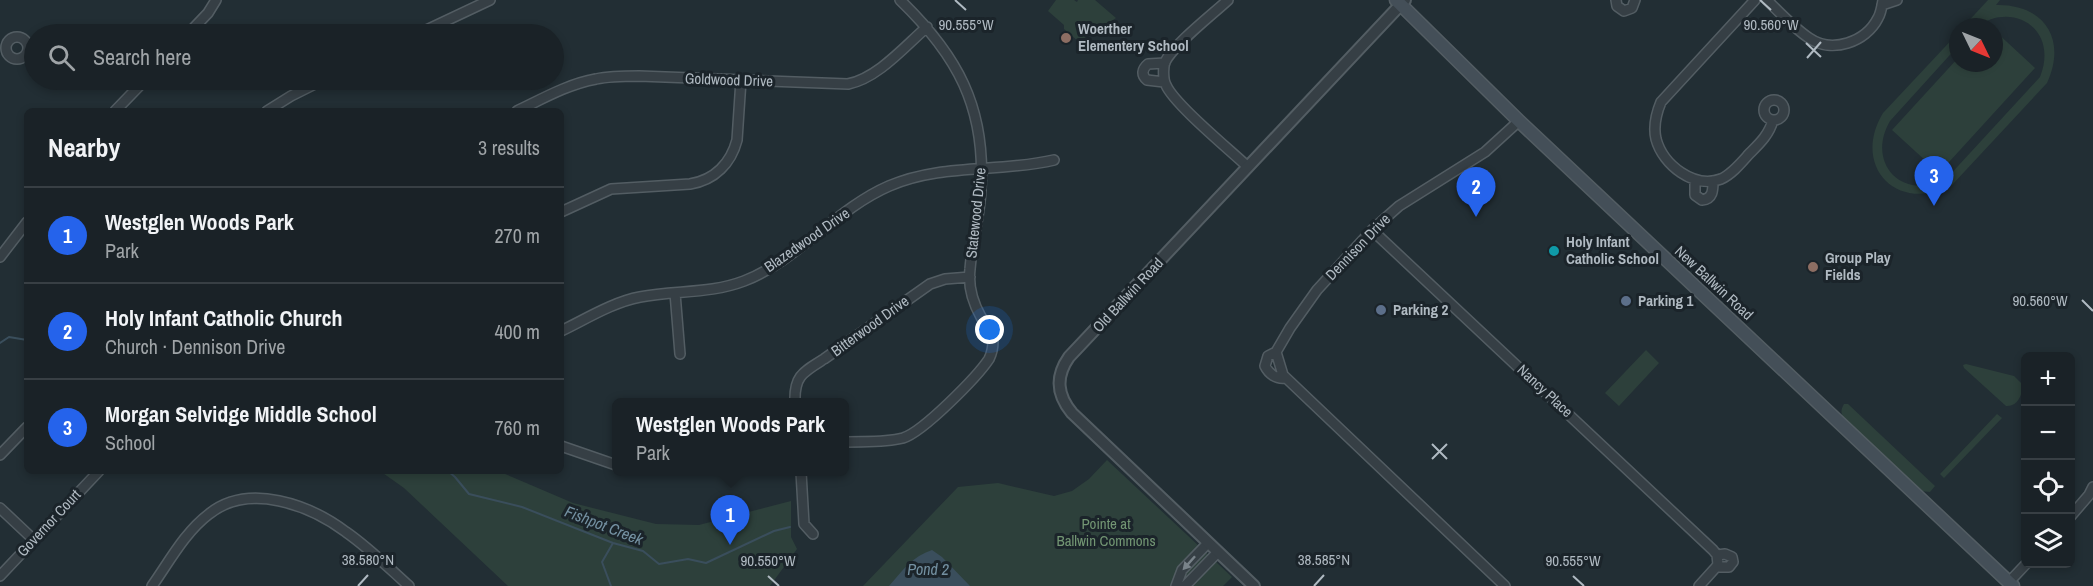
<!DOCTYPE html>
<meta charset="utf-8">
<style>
:root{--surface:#1a2227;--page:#272f33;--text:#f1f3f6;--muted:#9fa4a7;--line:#383f44;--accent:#2563eb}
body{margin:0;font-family:"Archivo Narrow",sans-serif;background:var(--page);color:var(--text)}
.controls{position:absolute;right:18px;bottom:18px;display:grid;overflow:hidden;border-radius:9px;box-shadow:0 3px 9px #0003}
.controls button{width:54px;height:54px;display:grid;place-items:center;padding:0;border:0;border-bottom:2px solid var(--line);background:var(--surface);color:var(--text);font:30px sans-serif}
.compass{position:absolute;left:1949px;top:18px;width:54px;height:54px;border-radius:50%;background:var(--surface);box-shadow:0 3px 9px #0003;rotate:133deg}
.you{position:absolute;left:990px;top:330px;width:21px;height:21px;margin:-15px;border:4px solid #fff;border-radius:50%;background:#1a73e8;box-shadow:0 0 0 9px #1a73e833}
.badge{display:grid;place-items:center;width:39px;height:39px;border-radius:50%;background:var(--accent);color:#fff;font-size:20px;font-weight:700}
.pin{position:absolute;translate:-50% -50px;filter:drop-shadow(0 2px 3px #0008)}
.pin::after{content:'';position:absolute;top:32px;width:21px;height:18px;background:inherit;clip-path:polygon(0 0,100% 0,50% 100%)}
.popup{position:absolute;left:612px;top:398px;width:237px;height:78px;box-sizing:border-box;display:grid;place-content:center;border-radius:9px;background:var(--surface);filter:drop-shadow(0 2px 4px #0005);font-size:20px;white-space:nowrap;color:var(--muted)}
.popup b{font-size:22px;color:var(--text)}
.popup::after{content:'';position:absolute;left:50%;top:100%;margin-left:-12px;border:12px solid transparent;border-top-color:var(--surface)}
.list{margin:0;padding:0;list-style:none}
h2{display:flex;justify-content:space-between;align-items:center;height:78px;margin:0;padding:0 24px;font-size:26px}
h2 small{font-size:20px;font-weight:400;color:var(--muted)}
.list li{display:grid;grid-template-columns:39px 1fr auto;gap:18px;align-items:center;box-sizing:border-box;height:96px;padding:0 24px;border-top:2px solid var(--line)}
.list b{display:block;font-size:22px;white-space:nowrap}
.list p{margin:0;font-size:20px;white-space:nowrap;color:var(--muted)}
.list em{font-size:20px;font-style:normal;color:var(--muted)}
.icon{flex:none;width:33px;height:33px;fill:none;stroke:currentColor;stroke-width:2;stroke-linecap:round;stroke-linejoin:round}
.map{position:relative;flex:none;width:2093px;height:586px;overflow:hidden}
.search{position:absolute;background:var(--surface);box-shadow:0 3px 9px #0003;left:24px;top:24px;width:540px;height:66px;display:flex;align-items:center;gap:15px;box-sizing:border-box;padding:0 21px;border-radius:33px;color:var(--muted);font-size:22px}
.panel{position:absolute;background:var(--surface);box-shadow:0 3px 9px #0003;left:24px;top:108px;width:540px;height:366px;border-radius:9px}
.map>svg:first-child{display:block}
.green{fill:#2d403b}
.water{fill:#3a4e5c}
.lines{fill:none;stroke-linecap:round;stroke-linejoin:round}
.stream{stroke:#3a4e5c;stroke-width:2}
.minor-casing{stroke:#535d63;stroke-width:12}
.tertiary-casing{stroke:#535d63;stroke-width:14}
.secondary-casing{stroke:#535d63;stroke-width:15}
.minor{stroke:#363f45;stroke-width:9}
.tertiary{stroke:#363f45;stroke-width:10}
.secondary{stroke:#444f58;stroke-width:12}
.oneway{fill:#79838a}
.ticks{fill:none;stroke:#b0bac2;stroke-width:2}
.education-dot{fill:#8d6e63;stroke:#1b242a;stroke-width:2}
.culture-dot{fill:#0f9aa8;stroke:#1b242a;stroke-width:2}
.service-dot{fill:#5c6f8a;stroke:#1b242a;stroke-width:2}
.labels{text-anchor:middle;stroke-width:6;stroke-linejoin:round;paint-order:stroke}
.poi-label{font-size:15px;font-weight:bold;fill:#b0bac2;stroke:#1b242a;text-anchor:start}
.street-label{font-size:15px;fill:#b0bac2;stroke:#1b242a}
.park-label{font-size:15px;fill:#729573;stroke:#1b242a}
.water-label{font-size:16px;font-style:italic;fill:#7491a2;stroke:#1b242a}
.ticks-label{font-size:15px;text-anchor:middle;fill:#b0bac2;stroke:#1b242a;stroke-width:6;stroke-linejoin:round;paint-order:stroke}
</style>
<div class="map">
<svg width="2093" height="586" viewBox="0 0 2093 586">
<rect width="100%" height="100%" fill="#222e34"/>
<!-- green -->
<path class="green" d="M1056,0H1074L1077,2L1078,0H1095L1116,18L1079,42L1064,29V25L1048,11Z
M1988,0H2000L1996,5C2045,4 2067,40 2047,83L1952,185C1897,214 1851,166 1883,113L1958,33V46L1890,121C1865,164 1904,203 1947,178L2040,77C2059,30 2014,0 1976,27H1963Z
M1994,30L2035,68L1939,173L1892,130L1958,58V63H1994Z
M1646,350L1659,363L1619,406L1605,393Z
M1966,364L2014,376L2022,384C2023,394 2018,407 2006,406L1964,368L1963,365Z
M1844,404H1848L1935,486L1930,492L1921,491L1845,421C1841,414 1840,411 1844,404Z
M1997,414L2002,418L1944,478L1940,474Z
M1107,460L1232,577L1223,586H863L958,487L998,483L1054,496L1072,491L1089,479Z
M380,471H498L573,503L656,524L699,525L791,501V537L797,549L770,586H508L404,488Z"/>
<!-- water -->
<path class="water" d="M932,550L942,557L970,586H889C902,571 913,556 932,550Z"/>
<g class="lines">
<!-- stream -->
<path class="stream" d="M0,343L9,337L27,340
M448,471L455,477L469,494L522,507L613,543L643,551L659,564L688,559L706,563L774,531L790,527
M611,586L602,562L613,543"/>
<!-- minor casing -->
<g class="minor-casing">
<path id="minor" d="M1228,0C1213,14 1173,45 1165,62C1163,67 1163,80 1166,85C1174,104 1230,150 1248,167
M1616,0L1617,6L1624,11L1632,8L1635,0
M1755,0L1661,102C1656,114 1653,126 1656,139C1663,165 1694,189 1721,179C1732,174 1741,163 1749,154C1759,144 1769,135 1773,120
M1767,0C1780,13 1794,28 1809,38C1832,54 1866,42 1878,18C1881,13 1882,6 1883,0
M1882,5L1897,0
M188,34L208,13L216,0
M418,34L490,0
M6 48a11 11 0 1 1 22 0a11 11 0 1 1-22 0Z
M1164,82L1147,80C1141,75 1142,69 1148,64L1165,63
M1764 110a10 10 0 1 1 20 0a10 10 0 1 1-20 0Z
M115,111L145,80
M267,111L291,96L323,80
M517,111C542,99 568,84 596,79C610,76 625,76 639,76L848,84C878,78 905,46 927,27
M1695,180V195L1702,200C1713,199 1713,190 1713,181
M561,212L611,189L690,184C715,180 731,163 737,140L741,80
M1372,230L1713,550L1717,555L1718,565L1699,586
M0,257L27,222
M675,293L680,354
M561,331C586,319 613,302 640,297C675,290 710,294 744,281C798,260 836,209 889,186C942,163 999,173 1054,160
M1276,352L1268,356L1265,366C1269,374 1276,379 1285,378
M795,402C794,376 803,372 824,359L930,284L945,279L970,277
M844,442C863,441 884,443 903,438C923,432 977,377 989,359C992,353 993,348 993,341C992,332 986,325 981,317C973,303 968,286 970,269C972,242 980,216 981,189C986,107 957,55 900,0
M561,446L616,465
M0,455L27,427
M801,472L804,524L813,534
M0,508L34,540
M2070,517L2089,495L2093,487
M1716,567H1729L1733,562L1732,557L1725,554L1717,555
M0,576L99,471
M2009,582L2026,564
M152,586C169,562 185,532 209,514C249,482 310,505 346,532C369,548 389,568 409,586
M1176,586L1182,570L1208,543
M1185,586L1218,552
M1505,586L1283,375L1276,352L1290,328L1317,290L1372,230L1399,206L1485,152L1519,121"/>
</g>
<!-- tertiary casing -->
<g class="tertiary-casing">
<path id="tertiary" d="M1254,586L1072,413C1057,395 1055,377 1069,357L1405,0"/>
</g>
<!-- secondary casing -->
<g class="secondary-casing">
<path id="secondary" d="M1396,0L1519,121L2013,586"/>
</g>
<!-- minor -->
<use href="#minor" class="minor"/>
<!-- tertiary -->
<use href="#tertiary" class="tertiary"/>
<!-- secondary -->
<use href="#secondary" class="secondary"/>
</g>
<!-- one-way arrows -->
<defs><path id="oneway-solid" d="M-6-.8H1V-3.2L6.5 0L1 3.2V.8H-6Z" transform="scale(1.5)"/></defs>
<use class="oneway" href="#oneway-solid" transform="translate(1189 563) rotate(132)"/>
<!-- ticks -->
<path class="ticks" d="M955,0L966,10M1760,0L1771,10M1806,43L1821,57M1807,58L1821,42M2082,300L2093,311M1432,444L1447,459M1432,459L1447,444M768,576L779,586M1573,576L1584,586M358,586L368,575M1314,586L1324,575"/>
<!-- markers -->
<g class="education-dot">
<circle cx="1066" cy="38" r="6"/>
<circle cx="1813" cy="267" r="6"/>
</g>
<circle class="culture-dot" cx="1554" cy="251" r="6"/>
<g class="service-dot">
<circle cx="1626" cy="301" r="6"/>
<circle cx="1381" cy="310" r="6"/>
</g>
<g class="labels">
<!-- poi labels -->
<g class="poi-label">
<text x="1078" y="34">Woerther<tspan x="1078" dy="17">Elementery School</tspan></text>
<text x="1566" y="247">Holy Infant<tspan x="1566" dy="17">Catholic School</tspan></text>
<text x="1825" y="263">Group Play<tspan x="1825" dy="17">Fields</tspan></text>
<text x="1638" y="306">Parking 1</text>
<text x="1393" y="315">Parking 2</text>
</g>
<!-- street labels -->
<g class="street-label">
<text transform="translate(729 80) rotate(2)" y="5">Goldwood Drive</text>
<text transform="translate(976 213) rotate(-84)" y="5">Statewood Drive</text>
<text transform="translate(807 240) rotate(-35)" y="5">Blazedwood Drive</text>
<text transform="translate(1358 247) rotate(-46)" y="5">Dennison Drive</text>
<text transform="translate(1714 283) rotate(43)" y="5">New Ballwin Road</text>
<text transform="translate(1128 295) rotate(-47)" y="5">Old Ballwin Road</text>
<text transform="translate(870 326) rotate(-36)" y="5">Bitterwood Drive</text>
<text transform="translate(1545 391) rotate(43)" y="5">Nancy Place</text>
<text transform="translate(49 523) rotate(-47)" y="5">Governor Court</text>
</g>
<!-- park labels -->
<g class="park-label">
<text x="1106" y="529">Pointe at<tspan x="1106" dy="17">Ballwin Commons</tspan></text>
</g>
<!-- water labels -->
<g class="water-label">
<text transform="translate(604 525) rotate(21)" y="6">Fishpot Creek</text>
<text x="928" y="575">Pond 2</text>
</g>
</g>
<g class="ticks-label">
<text x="966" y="30">90.555°W</text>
<text x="1771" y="30">90.560°W</text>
<text x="2040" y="306">90.560°W</text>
<text x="368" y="565">38.580°N</text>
<text x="1324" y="565">38.585°N</text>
<text x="768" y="566">90.550°W</text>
<text x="1573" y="566">90.555°W</text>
</g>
</svg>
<div class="controls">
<button>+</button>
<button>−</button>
<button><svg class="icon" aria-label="locate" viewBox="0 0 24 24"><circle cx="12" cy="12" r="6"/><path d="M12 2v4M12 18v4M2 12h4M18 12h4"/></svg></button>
<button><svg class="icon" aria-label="layers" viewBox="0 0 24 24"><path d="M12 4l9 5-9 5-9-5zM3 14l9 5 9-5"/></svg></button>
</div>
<svg class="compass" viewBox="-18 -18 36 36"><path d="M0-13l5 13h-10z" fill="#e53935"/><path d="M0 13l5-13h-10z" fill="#9fa4a7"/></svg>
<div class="you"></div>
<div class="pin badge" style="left:730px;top:545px">1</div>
<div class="popup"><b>Westglen Woods Park</b>Park</div>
<div class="pin badge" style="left:1476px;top:217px">2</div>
<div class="pin badge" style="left:1934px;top:206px">3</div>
<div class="search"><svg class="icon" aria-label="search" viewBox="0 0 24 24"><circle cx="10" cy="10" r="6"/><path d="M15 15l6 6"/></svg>Search here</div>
<section class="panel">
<h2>Nearby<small>3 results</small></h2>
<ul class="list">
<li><span class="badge">1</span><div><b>Westglen Woods Park</b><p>Park</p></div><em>270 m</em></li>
<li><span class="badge">2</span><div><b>Holy Infant Catholic Church</b><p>Church · Dennison Drive</p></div><em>400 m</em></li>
<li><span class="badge">3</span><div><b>Morgan Selvidge Middle School</b><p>School</p></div><em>760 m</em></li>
</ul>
</section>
</div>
